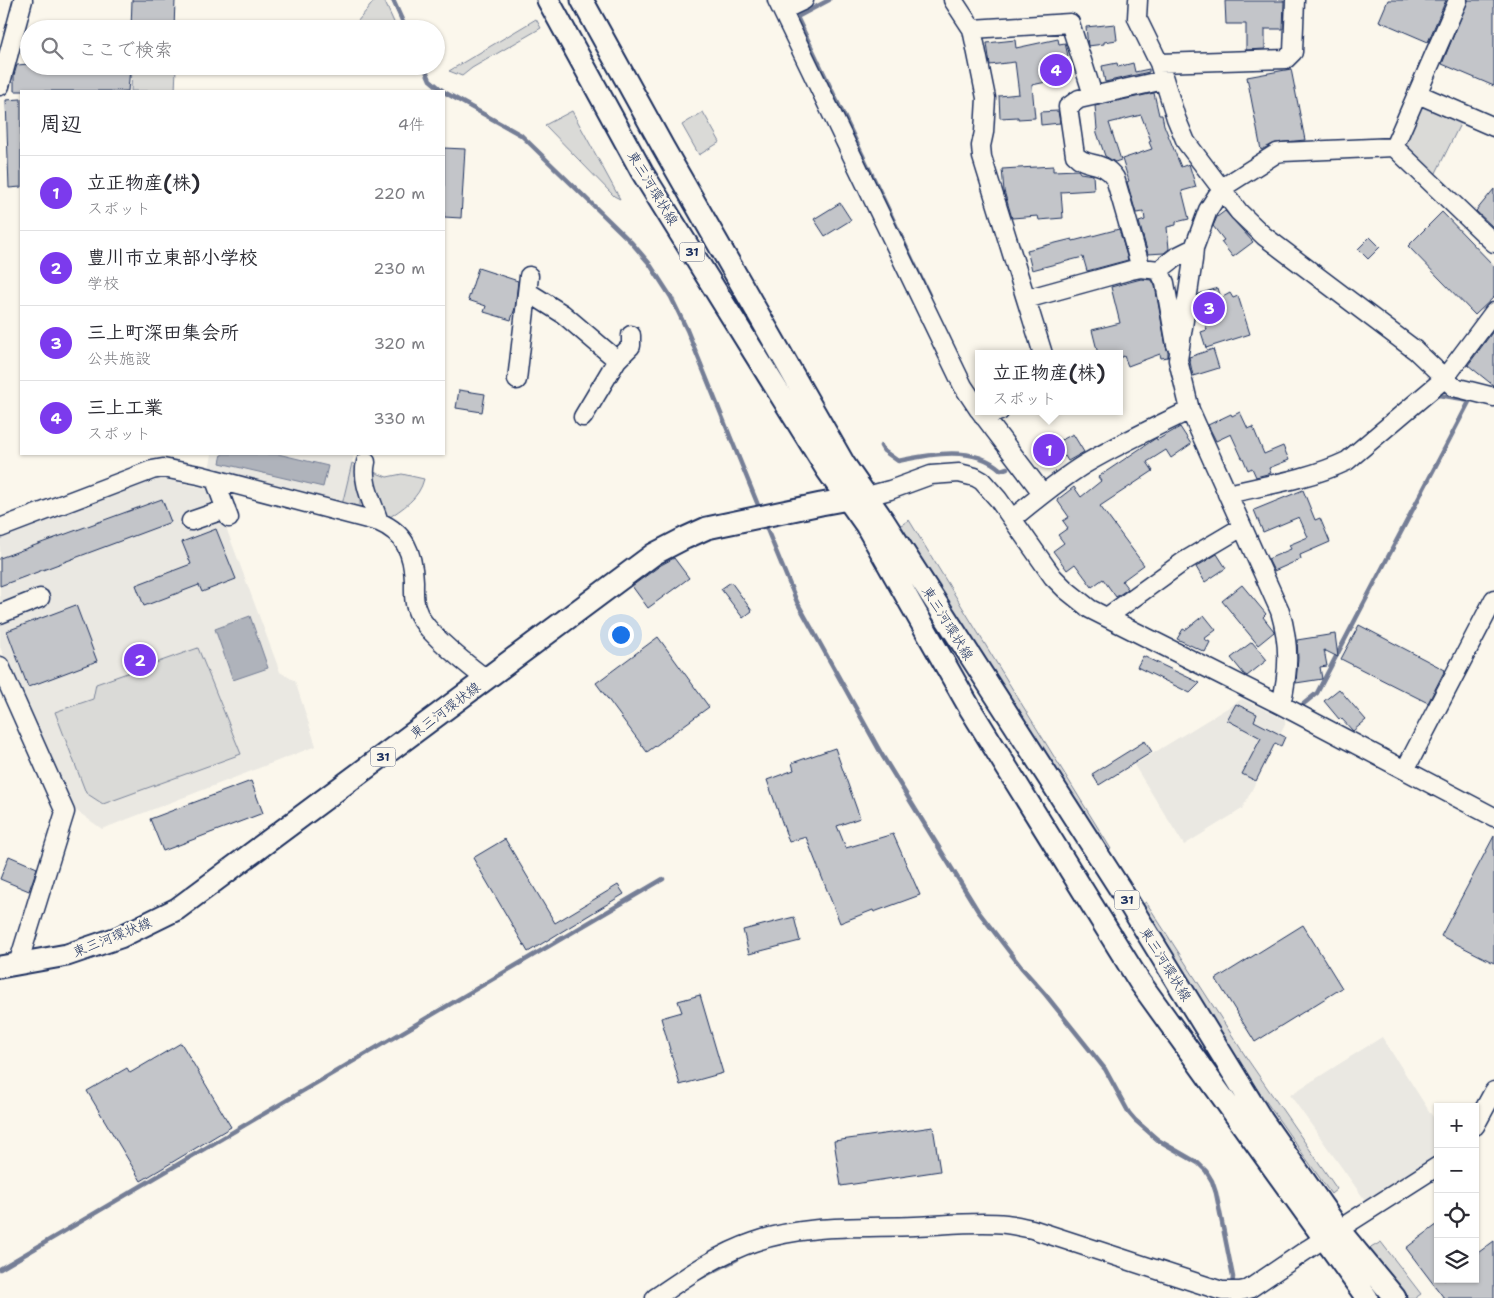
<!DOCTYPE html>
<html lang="ja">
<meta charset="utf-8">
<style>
:root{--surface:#fff;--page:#f7f7f7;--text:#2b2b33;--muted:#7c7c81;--line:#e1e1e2;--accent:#7c3aed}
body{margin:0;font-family:"Shantell Sans","Klee One",sans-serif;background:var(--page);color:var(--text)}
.controls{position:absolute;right:15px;bottom:15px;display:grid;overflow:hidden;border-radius:0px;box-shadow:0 1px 4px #0004}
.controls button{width:45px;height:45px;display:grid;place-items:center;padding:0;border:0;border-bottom:1px solid var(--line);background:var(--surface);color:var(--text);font:25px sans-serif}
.you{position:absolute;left:620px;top:634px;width:18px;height:18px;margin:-12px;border:4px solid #fff;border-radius:50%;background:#1a73e8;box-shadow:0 0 0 8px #1a73e833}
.badge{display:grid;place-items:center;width:32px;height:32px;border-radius:50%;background:var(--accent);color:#fff;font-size:16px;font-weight:700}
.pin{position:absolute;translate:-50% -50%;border:2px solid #fff;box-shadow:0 1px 5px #0006}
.popup{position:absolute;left:975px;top:350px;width:148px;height:65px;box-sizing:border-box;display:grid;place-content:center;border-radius:0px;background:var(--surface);filter:drop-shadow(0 1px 4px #0005);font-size:16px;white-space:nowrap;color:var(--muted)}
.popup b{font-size:19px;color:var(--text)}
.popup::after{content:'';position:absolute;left:50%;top:100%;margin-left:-10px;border:10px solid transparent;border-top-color:var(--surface)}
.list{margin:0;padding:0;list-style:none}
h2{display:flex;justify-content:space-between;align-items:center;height:65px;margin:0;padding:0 20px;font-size:21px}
h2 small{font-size:16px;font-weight:400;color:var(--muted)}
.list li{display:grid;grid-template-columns:32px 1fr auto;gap:15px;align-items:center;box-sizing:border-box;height:75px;padding:0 20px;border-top:1px solid var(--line)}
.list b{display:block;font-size:19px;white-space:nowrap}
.list p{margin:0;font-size:16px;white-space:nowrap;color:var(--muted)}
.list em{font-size:16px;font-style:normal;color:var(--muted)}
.icon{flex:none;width:28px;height:28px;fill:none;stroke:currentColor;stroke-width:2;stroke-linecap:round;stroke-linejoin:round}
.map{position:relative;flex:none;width:1494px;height:1298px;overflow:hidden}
.search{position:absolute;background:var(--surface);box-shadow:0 1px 4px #0004;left:20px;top:20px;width:425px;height:55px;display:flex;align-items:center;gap:12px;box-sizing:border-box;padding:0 18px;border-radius:28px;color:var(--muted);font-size:19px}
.panel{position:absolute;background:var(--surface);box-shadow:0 1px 4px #0004;left:20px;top:90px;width:425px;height:365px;border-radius:0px}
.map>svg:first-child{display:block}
.built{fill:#eae8e2}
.green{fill:#dadad7;stroke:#7a849a}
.water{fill:#afb3bb;stroke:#747e96}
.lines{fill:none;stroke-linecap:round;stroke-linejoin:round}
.stream{stroke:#747e96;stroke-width:4.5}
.building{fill:#c3c5c9;stroke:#1b2f5e}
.minor-casing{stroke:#1b2f5e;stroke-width:21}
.major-casing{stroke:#1b2f5e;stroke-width:25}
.minor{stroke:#fbf7ec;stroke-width:18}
.major{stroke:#fbf7ec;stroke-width:21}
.labels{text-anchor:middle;stroke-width:4.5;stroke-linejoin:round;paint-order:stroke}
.shield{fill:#fbf7ec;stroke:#5e6b89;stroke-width:1}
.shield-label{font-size:12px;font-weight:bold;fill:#1b2f5e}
.street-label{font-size:14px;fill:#1b2f5e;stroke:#fbf7ec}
</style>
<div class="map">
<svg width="1494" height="1298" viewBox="0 0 1494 1298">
<rect width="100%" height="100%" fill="#fbf7ec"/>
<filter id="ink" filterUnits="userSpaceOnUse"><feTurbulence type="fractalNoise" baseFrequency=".02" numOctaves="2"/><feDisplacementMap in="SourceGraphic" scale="10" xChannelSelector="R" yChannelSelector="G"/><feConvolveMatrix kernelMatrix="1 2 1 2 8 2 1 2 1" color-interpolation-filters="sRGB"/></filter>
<g filter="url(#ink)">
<!-- built -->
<path class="built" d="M212,454H354L342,505L209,470Z
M160,478L212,490L280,672L295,681L316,746L102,829L70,806L0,647V539Z
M1242,699L1285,720V725L1242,809L1184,845L1134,765Z
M1382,1037L1438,1125V1159L1367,1203L1290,1095Z"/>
<!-- green -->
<path class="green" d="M375,0H384L397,29H365L357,22Z
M536,19L541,28L472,68L462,76L449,71Z
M132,67L176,69L175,91H131Z
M1424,103L1462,120L1433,179L1403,149L1419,106Z
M572,111L620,199L614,196L545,125Z
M703,112L720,142L699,155L682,125Z
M352,463L358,466L360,483V510L342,505Z
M371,471L387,477L402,474L424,479C419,499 403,508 387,519L372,485Z
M909,520L1021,703L1111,849L1104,853L1013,709L901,525Z
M198,648L241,754L103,804L86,793L55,712L93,699L96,684Z
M1146,902L1248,1060L1337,1189L1331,1194L1241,1066L1139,907Z
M1381,1242L1421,1294L1415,1298H1407L1369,1249Z"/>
<!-- water -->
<path class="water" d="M222,454H278L328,466L323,487L220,463Z
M250,616L268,668L233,680L215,629Z"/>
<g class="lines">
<!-- stream -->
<path class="stream" d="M393,0L406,29
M829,0L797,17L929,295
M424,66L430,80L443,91
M444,92L521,135L631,242L649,263L671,297L687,330L760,510
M881,446L884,451L898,461C931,454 974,445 1001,470L1007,468
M764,522L797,602L882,755L978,911L1021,967L1045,994L1105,1069L1129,1113L1135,1120L1158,1140L1198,1163L1206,1171L1212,1181L1216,1193L1233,1277L1232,1287
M1301,706L1317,693L1470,400L1438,395
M0,1269L663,879
M698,1279L737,1259"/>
</g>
<!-- building -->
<path class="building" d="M132,0H175L174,29H131Z
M1388,0H1446L1428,42L1379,21Z
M1468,0H1494V86L1442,64Z
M1225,1H1284L1283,29H1265V49L1246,50V24H1226Z
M1115,24L1117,40L1104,42V44L1088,46L1086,27Z
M1058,39L1059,44L1065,43L1068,56L1065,57L1070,77L1032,85L1035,118L1018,119V117L1000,118L999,96L1019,94L1015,62L990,65L987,43L1015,40L1016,48Z
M1117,63L1118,67L1133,63L1135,72L1149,69V72L1105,82L1102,66Z
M29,64V66H97L130,68L128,91H14V75L17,65Z
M1291,69L1305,140L1275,143L1261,150L1247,77Z
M1154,93L1159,115H1162L1164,125L1181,167L1189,164L1196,187L1182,191L1189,219L1176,222V225L1167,227L1169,249L1164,253L1148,254L1139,222L1145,220L1144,212L1136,213L1127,182L1129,181L1122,159L1152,149L1149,142L1151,141L1141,115L1109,123L1121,160L1115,162L1105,156L1096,130L1097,129L1095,106Z
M21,99V187L9,188L6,100Z
M1058,111L1060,123L1041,125L1040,112Z
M444,148L465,149L461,218L444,217Z
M1053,166V171L1078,170L1080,173L1093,175L1094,190L1061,192L1063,218L1039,220L1038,216L1012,218L1004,191L1002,169Z
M1494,189V228L1476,211Z
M840,203L851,220L825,236L814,219Z
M1225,211L1253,242L1233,257L1221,242L1224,240L1213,226L1217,217Z
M1442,212L1494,266V297L1475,315L1408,246Z
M1119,229L1128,260L1087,271L1083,257L1032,270L1027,250L1072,239L1073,241Z
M1370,237L1380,247L1368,259L1358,249Z
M478,268L518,281L515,308L511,320L484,312L486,306L468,300Z
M1141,279L1152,280L1155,286L1166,347L1168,352V357L1161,358L1160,354L1128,366L1124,356L1119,358V354H1098L1092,330L1120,323L1111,287Z
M1218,288L1221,298L1230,293L1233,298L1238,296L1250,334L1206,348L1201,332L1207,330L1198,301L1199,294Z
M1494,330V386L1468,365Z
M1213,349L1219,368L1193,376L1189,357Z
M459,390L485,394L482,412L456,408Z
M1240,412L1248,429L1253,427L1264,454L1283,446L1289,460L1269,468L1271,473L1256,477L1252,468L1248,470L1243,458H1242L1231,434L1216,441L1208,425L1231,414L1232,416Z
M1180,427L1191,444L1171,458L1166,450L1147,462L1153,471L1100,506L1144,565L1122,581L1128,589L1116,597L1103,579L1092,587L1075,564L1067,570L1053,551L1064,543L1058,535L1068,528L1063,521L1069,517L1057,500L1074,487L1081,497L1101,481L1098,477L1153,440L1156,438L1157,440Z
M1051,433L1056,443L1073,434L1084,452L1068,461L1065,456L1048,466L1034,443Z
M1303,490L1315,520L1320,518L1330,542L1300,555L1301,559L1274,571L1268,559L1291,549L1289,545L1308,537L1299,517L1263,532L1254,510Z
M162,499L171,522L0,586V558Z
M216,529L236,579L202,592L199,585L144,606L136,585L191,564L182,542Z
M1217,554L1226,568L1205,582L1196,567Z
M674,558L689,578L648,608L632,586L661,565Z
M731,582L752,611L743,618L721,589Z
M1242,585L1266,614L1263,617L1274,631V632L1258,645L1222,601Z
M76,605L97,661L28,687L7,631Z
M1204,615L1216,630L1204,639L1210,642L1205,652L1177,639L1183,629L1185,630Z
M1359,625L1445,670L1428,703L1341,659Z
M1335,634L1338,657L1324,650L1327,666L1320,667L1322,679L1296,683L1298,658L1297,640Z
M658,637L709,707L647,752L596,683Z
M1252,642L1267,660L1247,676L1244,674L1231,658Z
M1143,656L1200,683L1190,693L1137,667Z
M1339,689L1366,720L1353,731L1341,718L1339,719L1324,701Z
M1236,704L1257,714L1254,721L1285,737L1281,746L1275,743L1256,781L1242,774L1261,738L1227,720Z
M1145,741L1152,752L1099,785L1092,774Z
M835,748L860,818L837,826L846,848L893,834L920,895L874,912L873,910L840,923L806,837L789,842L767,780L794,770L792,763Z
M251,781L263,813L163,851L150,819Z
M1494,836V963L1441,936Z
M505,839L555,923L618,885L624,894L528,952L473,858Z
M9,856L37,868L29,891L0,879Z
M794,917L800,941L749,954L743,930Z
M1303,925L1342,988L1255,1042L1216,979Z
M700,995L723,1073L680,1085L661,1018L682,1012L678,1001Z
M181,1043L231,1127L141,1181L87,1091L127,1068L130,1073Z
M933,1127L940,1171L841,1186L834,1141Z
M1438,1224V1279H1475V1255L1494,1241V1298H1444L1406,1248Z"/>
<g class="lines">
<!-- minor casing -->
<g class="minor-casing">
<path id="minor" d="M777,0L963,386L979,410
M953,0L972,29L986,98L984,132L981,146L982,157L1043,354
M1138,0L1137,18L1159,63L1176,118L1186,142L1239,212L1264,236L1415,350L1454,387L1494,397
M783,10L804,0
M972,29L1070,23L1093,95
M1159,63L1286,59L1293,52L1295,0
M0,86L23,0
M1418,94L1494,127
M1394,147L1458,0
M1194,248L1193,260L1178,360L1190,410L1280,611C1290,645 1289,671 1281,705
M1141,268L1115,178C1102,159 1087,168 1075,155L1068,107L1079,99L1164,80
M1159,270L1176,257L1194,248L1208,210L1222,188L1277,153L1283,152L1394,147L1494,243
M528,292L563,314L617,360
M1026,299L1131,270L1141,268L1159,270L1165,283L1176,345
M517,380L529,276
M980,411L1043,494
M583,417L617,360L631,346V335
M984,417L1000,411
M366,462C361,482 373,503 379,522
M215,480L229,518
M1227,494C1267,485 1309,479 1347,461L1444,379L1494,312
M867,496L890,490L931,475L959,473L975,477L982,481L998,499L1053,577L1065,589L1090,609L1281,705L1494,817
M1012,519C1035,500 1059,480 1085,464C1119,444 1155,427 1190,410
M191,521L226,509
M0,528L152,470L163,468L199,475L379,522C405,533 413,553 414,581C414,592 413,604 419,615C427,633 469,666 486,679
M0,614L40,598
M1107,617L1183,562L1242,527
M0,666L65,812L18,964
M1405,770L1494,599
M1475,1126L1494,1091
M655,1298C686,1277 718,1254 754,1242C805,1224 861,1228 915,1226C945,1225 976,1221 1006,1224C1014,1225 1023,1227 1032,1229L1222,1291H1240L1249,1289L1308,1249L1438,1166"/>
</g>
<!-- major casing -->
<g class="major-casing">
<path id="major" d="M548,0L642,172L827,470L866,525L971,710L1139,981L1367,1298
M582,0L663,147L844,464L883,520L1122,892L1262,1120L1339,1230L1395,1298
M0,967L67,955L120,937L177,909L654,554L685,538L707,528L821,504L859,497"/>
</g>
<!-- minor -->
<use href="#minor" class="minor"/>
<!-- major -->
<use href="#major" class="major"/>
</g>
</g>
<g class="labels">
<!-- shield labels -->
<g class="shield">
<rect x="679.5" y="242.5" width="25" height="19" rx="4"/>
<rect x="370.5" y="747.5" width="25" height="19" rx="4"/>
<rect x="1114.5" y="890.5" width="25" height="19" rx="4"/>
</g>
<g class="shield-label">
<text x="692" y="256">31</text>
<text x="383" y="761">31</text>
<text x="1127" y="904">31</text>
</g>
<!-- street labels -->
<g class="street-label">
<text transform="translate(653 188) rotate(59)" y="5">東三河環状線</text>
<text transform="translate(948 623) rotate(58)" y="5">東三河環状線</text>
<text transform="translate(445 710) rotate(-37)" y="5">東三河環状線</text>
<text transform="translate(112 937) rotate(-22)" y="5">東三河環状線</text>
<text transform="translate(1166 964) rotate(58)" y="5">東三河環状線</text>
</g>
</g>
</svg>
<div class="controls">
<button>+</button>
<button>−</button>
<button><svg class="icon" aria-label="locate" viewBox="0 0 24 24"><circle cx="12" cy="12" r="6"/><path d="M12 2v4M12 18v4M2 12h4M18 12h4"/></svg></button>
<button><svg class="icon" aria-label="layers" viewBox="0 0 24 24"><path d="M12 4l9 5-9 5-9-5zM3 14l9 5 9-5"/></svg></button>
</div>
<div class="you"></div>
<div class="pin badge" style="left:1049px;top:450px">1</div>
<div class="popup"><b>立正物産(株)</b>スポット</div>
<div class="pin badge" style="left:140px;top:660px">2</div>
<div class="pin badge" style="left:1209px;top:308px">3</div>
<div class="pin badge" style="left:1056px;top:70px">4</div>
<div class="search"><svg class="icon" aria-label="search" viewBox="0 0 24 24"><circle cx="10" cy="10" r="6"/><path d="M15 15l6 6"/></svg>ここで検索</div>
<section class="panel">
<h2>周辺<small>4件</small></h2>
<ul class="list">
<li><span class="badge">1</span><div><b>立正物産(株)</b><p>スポット</p></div><em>220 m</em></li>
<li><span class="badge">2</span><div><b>豊川市立東部小学校</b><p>学校</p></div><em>230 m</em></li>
<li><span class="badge">3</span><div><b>三上町深田集会所</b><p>公共施設</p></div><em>320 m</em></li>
<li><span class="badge">4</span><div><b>三上工業</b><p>スポット</p></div><em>330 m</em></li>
</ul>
</section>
</div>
